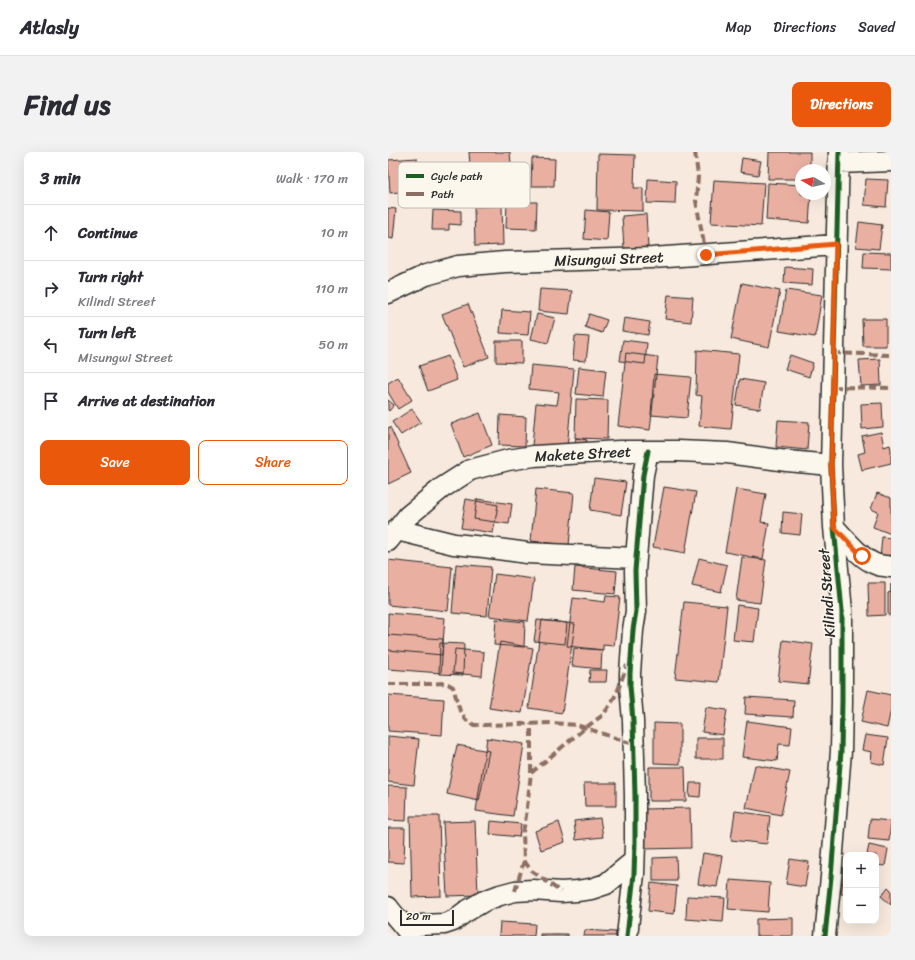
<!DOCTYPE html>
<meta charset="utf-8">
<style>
:root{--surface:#fff;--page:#f2f2f3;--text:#2b2b33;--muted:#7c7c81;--line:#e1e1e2;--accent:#ea580c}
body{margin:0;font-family:Sriracha,sans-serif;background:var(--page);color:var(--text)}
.controls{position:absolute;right:12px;bottom:12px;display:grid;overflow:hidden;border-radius:8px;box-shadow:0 4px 16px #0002}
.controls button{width:36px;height:36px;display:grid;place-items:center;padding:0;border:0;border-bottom:1px solid var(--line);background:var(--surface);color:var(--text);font:20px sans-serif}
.compass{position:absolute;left:407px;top:12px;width:36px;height:36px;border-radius:50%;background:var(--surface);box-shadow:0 4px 16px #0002;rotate:279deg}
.scale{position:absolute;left:12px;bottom:10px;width:54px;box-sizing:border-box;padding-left:4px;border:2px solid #2b2b2b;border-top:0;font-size:11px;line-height:14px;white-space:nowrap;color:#2b2b2b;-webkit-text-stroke:3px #fbf7ec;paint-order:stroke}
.stop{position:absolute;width:12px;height:12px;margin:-9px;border:3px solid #ea580c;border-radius:50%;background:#fff}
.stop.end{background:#ea580c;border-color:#fff;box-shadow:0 1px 4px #0008}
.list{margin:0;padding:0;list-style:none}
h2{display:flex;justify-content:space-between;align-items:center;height:52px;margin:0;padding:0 16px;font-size:17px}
h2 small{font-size:13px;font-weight:400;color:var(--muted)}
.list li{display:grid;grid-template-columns:26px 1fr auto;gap:12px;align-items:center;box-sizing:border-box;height:56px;padding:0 16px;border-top:1px solid var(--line)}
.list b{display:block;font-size:15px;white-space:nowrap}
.list p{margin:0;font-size:13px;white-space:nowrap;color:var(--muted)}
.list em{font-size:13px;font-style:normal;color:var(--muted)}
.actions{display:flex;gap:8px;padding:12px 16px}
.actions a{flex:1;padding:9px 0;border:1px solid var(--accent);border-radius:8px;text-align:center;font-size:14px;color:var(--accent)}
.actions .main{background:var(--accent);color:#fff}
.icon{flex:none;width:22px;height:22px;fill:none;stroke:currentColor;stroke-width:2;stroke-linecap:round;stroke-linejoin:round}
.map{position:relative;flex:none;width:503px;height:784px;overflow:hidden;border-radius:8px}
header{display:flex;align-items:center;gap:24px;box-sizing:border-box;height:56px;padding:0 20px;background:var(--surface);border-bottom:1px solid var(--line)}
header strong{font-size:19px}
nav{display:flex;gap:22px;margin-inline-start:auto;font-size:14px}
.intro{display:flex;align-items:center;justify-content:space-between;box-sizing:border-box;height:96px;padding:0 24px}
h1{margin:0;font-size:28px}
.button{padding:10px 18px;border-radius:8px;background:var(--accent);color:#fff;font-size:14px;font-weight:700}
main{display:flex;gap:24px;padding:0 24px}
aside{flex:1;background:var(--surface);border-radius:8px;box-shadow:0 4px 16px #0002}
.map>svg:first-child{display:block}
.building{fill:#e9b0a2;stroke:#2b2b2b}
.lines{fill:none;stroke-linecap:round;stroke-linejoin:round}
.minor-casing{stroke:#2b2b2b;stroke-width:23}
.minor{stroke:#fbf7ec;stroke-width:20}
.quiet{stroke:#8d6e63;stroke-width:4;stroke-dasharray:8 4;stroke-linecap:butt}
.cycleway-casing{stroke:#fbf7ec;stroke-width:8}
.cycleway{stroke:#1b5e20;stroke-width:5}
.route{stroke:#ea580c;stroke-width:5}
.labels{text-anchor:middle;stroke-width:3;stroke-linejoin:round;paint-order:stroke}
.street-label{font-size:15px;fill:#2b2b2b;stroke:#fbf7ec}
.key{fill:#fbf7ec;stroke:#bdbab2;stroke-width:1}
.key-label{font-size:11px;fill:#2b2b2b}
</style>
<header>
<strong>Atlasly</strong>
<nav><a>Map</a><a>Directions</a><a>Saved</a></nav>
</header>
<div class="intro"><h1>Find us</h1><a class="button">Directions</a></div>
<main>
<aside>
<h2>3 min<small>Walk · 170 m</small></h2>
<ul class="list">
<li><svg class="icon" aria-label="ahead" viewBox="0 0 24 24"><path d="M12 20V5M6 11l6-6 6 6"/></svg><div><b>Continue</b></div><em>10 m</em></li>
<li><svg class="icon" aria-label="right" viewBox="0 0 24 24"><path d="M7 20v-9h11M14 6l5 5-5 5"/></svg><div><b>Turn right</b><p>Kilindi Street</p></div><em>110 m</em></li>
<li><svg class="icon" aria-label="left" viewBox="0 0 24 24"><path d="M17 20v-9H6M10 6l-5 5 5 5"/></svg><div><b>Turn left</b><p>Misungwi Street</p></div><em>50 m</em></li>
<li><svg class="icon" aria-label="arrive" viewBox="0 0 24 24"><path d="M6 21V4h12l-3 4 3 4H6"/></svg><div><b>Arrive at destination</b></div></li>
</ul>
<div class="actions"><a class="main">Save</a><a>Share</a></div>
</aside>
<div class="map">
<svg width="503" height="784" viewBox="0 0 503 784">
<rect width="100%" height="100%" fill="#f7e9dd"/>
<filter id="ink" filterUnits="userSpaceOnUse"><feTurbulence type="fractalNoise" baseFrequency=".025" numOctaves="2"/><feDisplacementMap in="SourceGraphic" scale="8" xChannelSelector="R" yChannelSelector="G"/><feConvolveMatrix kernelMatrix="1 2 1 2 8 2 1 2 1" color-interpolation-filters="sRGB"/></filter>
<g filter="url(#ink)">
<!-- building -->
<path class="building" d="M81,0H122L124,24L83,27Z
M381,0H422V18H413V27H380Z
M210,2L247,3L246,36H255V59L209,58Z
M29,6L31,38L2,41L0,8Z
M144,6L167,7L166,34H143Z
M354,6L373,9L370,23L352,20Z
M260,27L288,29L287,52L259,51Z
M478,27L500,28L498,55L476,53Z
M326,28L376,31L373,74L323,71Z
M380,31L413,33V42H423L421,71L378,68Z
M119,50H149L148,77L118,76Z
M114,54L115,93L87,94L86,55Z
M0,56L8,57L5,87L0,86Z
M45,58L73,59V73L61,72V78H44Z
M198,58L221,60L219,89L196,87Z
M258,62L260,95L236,97L234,64Z
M471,70L494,73L491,97L468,95Z
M476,100L503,101V117L475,116Z
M397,115L425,117L424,133L396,131Z
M354,131L392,139L381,195L343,187Z
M152,137L184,139L181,162L150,159Z
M398,138L434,143L427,185L391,179Z
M280,143L305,145L303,170L277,167Z
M80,152L101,205L75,215L54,162Z
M114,158L142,160L140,183L112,181Z
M149,162L167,166L160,191L143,187Z
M201,162L219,168L214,181L197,175Z
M236,166L262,170L260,183L234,179Z
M474,167H498V194H475Z
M187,184L201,185L198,209L185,208Z
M235,188L259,191L257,212L232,209Z
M108,189H134V211L108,210Z
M309,198L351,202L343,277L311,274L314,244L308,243Z
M238,201L270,205L262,278L230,274Z
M402,203L425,211L421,225L397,217Z
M60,204L69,228L40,239L31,214Z
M492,207L493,233L473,234L471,208Z
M143,213L186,217L179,297L144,294L148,251L169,253L171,240L141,237Z
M191,215L218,218L215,245L188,242Z
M266,222L303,225L299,266L263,263Z
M10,225L24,248L10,257L0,240V231Z
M352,227L376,231L372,257L348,253Z
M188,247L220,248L219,287L187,286Z
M0,248L6,253L1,259L0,258Z
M494,251L495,275L474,277L473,252Z
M24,257L33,270L13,283L4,270Z
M92,261L104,293L75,305L63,272Z
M112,263L138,265L137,294L111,293Z
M390,268L421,270L419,298L388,295Z
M2,275L23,321L0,332V276Z
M493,280L496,295L502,293L503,298V311L474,318L470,302L477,300L474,284Z
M188,286L199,288L197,297L186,295Z
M206,326L238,330L233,363L202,358Z
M276,335L308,340L297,401L265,395Z
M148,337L186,341L181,393L143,389Z
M348,337L378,342L373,370L381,371L375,407L337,400Z
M489,341L503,346V382L485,375L490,360L483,357Z
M78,347L110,353L105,381L73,376Z
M89,347L124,352L121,372L86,367Z
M395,360L414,362L412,383L394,381Z
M494,385L503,386V408L492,407Z
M354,405L378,408L372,451L348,448Z
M311,406L339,413L333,440L304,434Z
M0,408L64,415L60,459L0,453Z
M68,412L103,415L99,464L64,461Z
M187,415L229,419L227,442L185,438Z
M107,422L146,427L140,469L101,464Z
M480,431H497V463L481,464Z
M503,432V463H500V441L503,440Z
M218,444L232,445L226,494L215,493V498L179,494L185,446L217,450Z
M296,450L339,454L331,530L287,526Z
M349,453L370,456L366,490L345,488Z
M0,461L57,466L54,503L0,498Z
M108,467L137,470L136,495L106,493Z
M149,468L179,471L177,492L146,489Z
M154,468L187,472L174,561L141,556Z
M0,483L55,487L53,521L0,517Z
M395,488L425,492L420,532L390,529Z
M112,490L145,496L134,561L101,556Z
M52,491L76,492L75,523L51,522Z
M186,496L214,498L213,517L184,514Z
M67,497L96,500L94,524L65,521Z
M202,518H219L218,530H201Z
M480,538L503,543V557L499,576L473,570Z
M0,543L56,547L54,583L0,579Z
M358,545L406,548L405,565L357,562Z
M318,555L339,558L335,583L314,580Z
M359,569L404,575L402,593L391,592L389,609L354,605Z
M266,571L292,572V612L266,611Z
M477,583L500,586L496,613L483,610L484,600L474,598Z
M0,584L31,587L26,633L0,630Z
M99,586L136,592L125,664L88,659Z
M308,586H335V607H308Z
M69,593L101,599L91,649L59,642Z
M367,613L402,620L393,663L358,656Z
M261,615H297L298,649H261Z
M196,631H228V654H197Z
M302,631H313L312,645L301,644Z
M0,634L19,635L18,669L0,668Z
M302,656L303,696L256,697L255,657Z
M347,659L382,664L379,692L343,688Z
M22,664H51L53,744L24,745Z
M212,666L215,685L188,688L186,669Z
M482,667L503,669L501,689L480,687Z
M87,669L90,743L59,744L55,670Z
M103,669L133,672L131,685L102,682Z
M171,670L177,690L153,698L147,679Z
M0,676H17L16,711L0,710Z
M481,693L500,697L497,714L488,713V703H479Z
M315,701L334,704L329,735L310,732Z
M288,705L289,729H265V706Z
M402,707L421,710L417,735L398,732Z
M457,714H458V742H453Z
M342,728L382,731L380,760L340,757Z
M263,731L289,734L286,762L260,759Z
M500,735L503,738V753L493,744Z
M299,744L337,746L335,770L298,767Z
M405,766V784H368V767Z
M112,770L147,772L146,784H111Z
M197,778L228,780V784H196Z
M152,782H180V784H152Z"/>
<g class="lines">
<!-- minor casing -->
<g class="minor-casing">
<path id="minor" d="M450,11L503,9
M0,141L38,123L70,114L117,110L264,106L448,93
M446,375C457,387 474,408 490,413C494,414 499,414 503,415
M9,378L66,392L96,395L139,401L248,406
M0,389L20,364L54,336L82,318L120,308L146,304L231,299H290L339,301L399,309L443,313
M0,755C7,765 17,774 23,784
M18,777L33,773L56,772L65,769L77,760L96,749L112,743L127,739L145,738L173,740L189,739L203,737L218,732L246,709
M239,784L246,722L247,691V644L245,569L242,534V521L245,478L248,459L247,419L248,406L255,323L260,299
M437,784L443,725L453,599L454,549V459L446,375L443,313L451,0"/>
</g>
<!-- minor -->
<use href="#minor" class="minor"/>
<!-- quiet -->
<path class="quiet" d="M307,0L310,24L308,49L318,103
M445,201L503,203
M445,235L503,236
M0,532H43L55,531L60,532L65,535L72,559L78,568L86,573H98L165,571L189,573L245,592
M143,621L197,576L215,563L224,550L230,538L239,513
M136,709L144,719L173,740
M127,739L136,709L135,680L138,664L143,621V572"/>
<!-- cycleway casing -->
<g class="cycleway-casing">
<path id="cycleway" d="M239,784L246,722L247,691V644L245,569L242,534V521L245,478L248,459L247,419L248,406L255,323L260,299
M437,784L443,725L453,599L454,549V459L446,375L443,313L451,0"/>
</g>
<!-- cycleway -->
<use href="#cycleway" class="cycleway"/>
</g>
</g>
<g class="lines" filter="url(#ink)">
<!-- route -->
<path class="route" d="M318,103L448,92L443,313L446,375L474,404"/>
</g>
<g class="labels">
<!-- street labels -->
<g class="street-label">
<text transform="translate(221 107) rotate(-2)" y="5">Misungwi Street</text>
<text transform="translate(195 302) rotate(-3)" y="5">Makete Street</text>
<text transform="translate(439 441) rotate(-94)" y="5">Kilindi Street</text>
</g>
</g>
<!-- legend -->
<rect x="10" y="10" width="132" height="46" rx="6" class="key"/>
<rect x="18" y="22" width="18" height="4" fill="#1b5e20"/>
<rect x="18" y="40" width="18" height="4" fill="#8d6e63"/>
<g class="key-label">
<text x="43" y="28">Cycle path</text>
<text x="43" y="46">Path</text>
</g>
</svg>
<div class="controls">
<button>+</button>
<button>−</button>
</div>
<svg class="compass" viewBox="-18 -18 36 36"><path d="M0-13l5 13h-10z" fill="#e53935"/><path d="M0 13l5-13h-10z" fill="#7c7c81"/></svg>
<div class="scale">20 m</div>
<div class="stop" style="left:474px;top:404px"></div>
<div class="stop end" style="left:318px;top:103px"></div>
</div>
</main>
